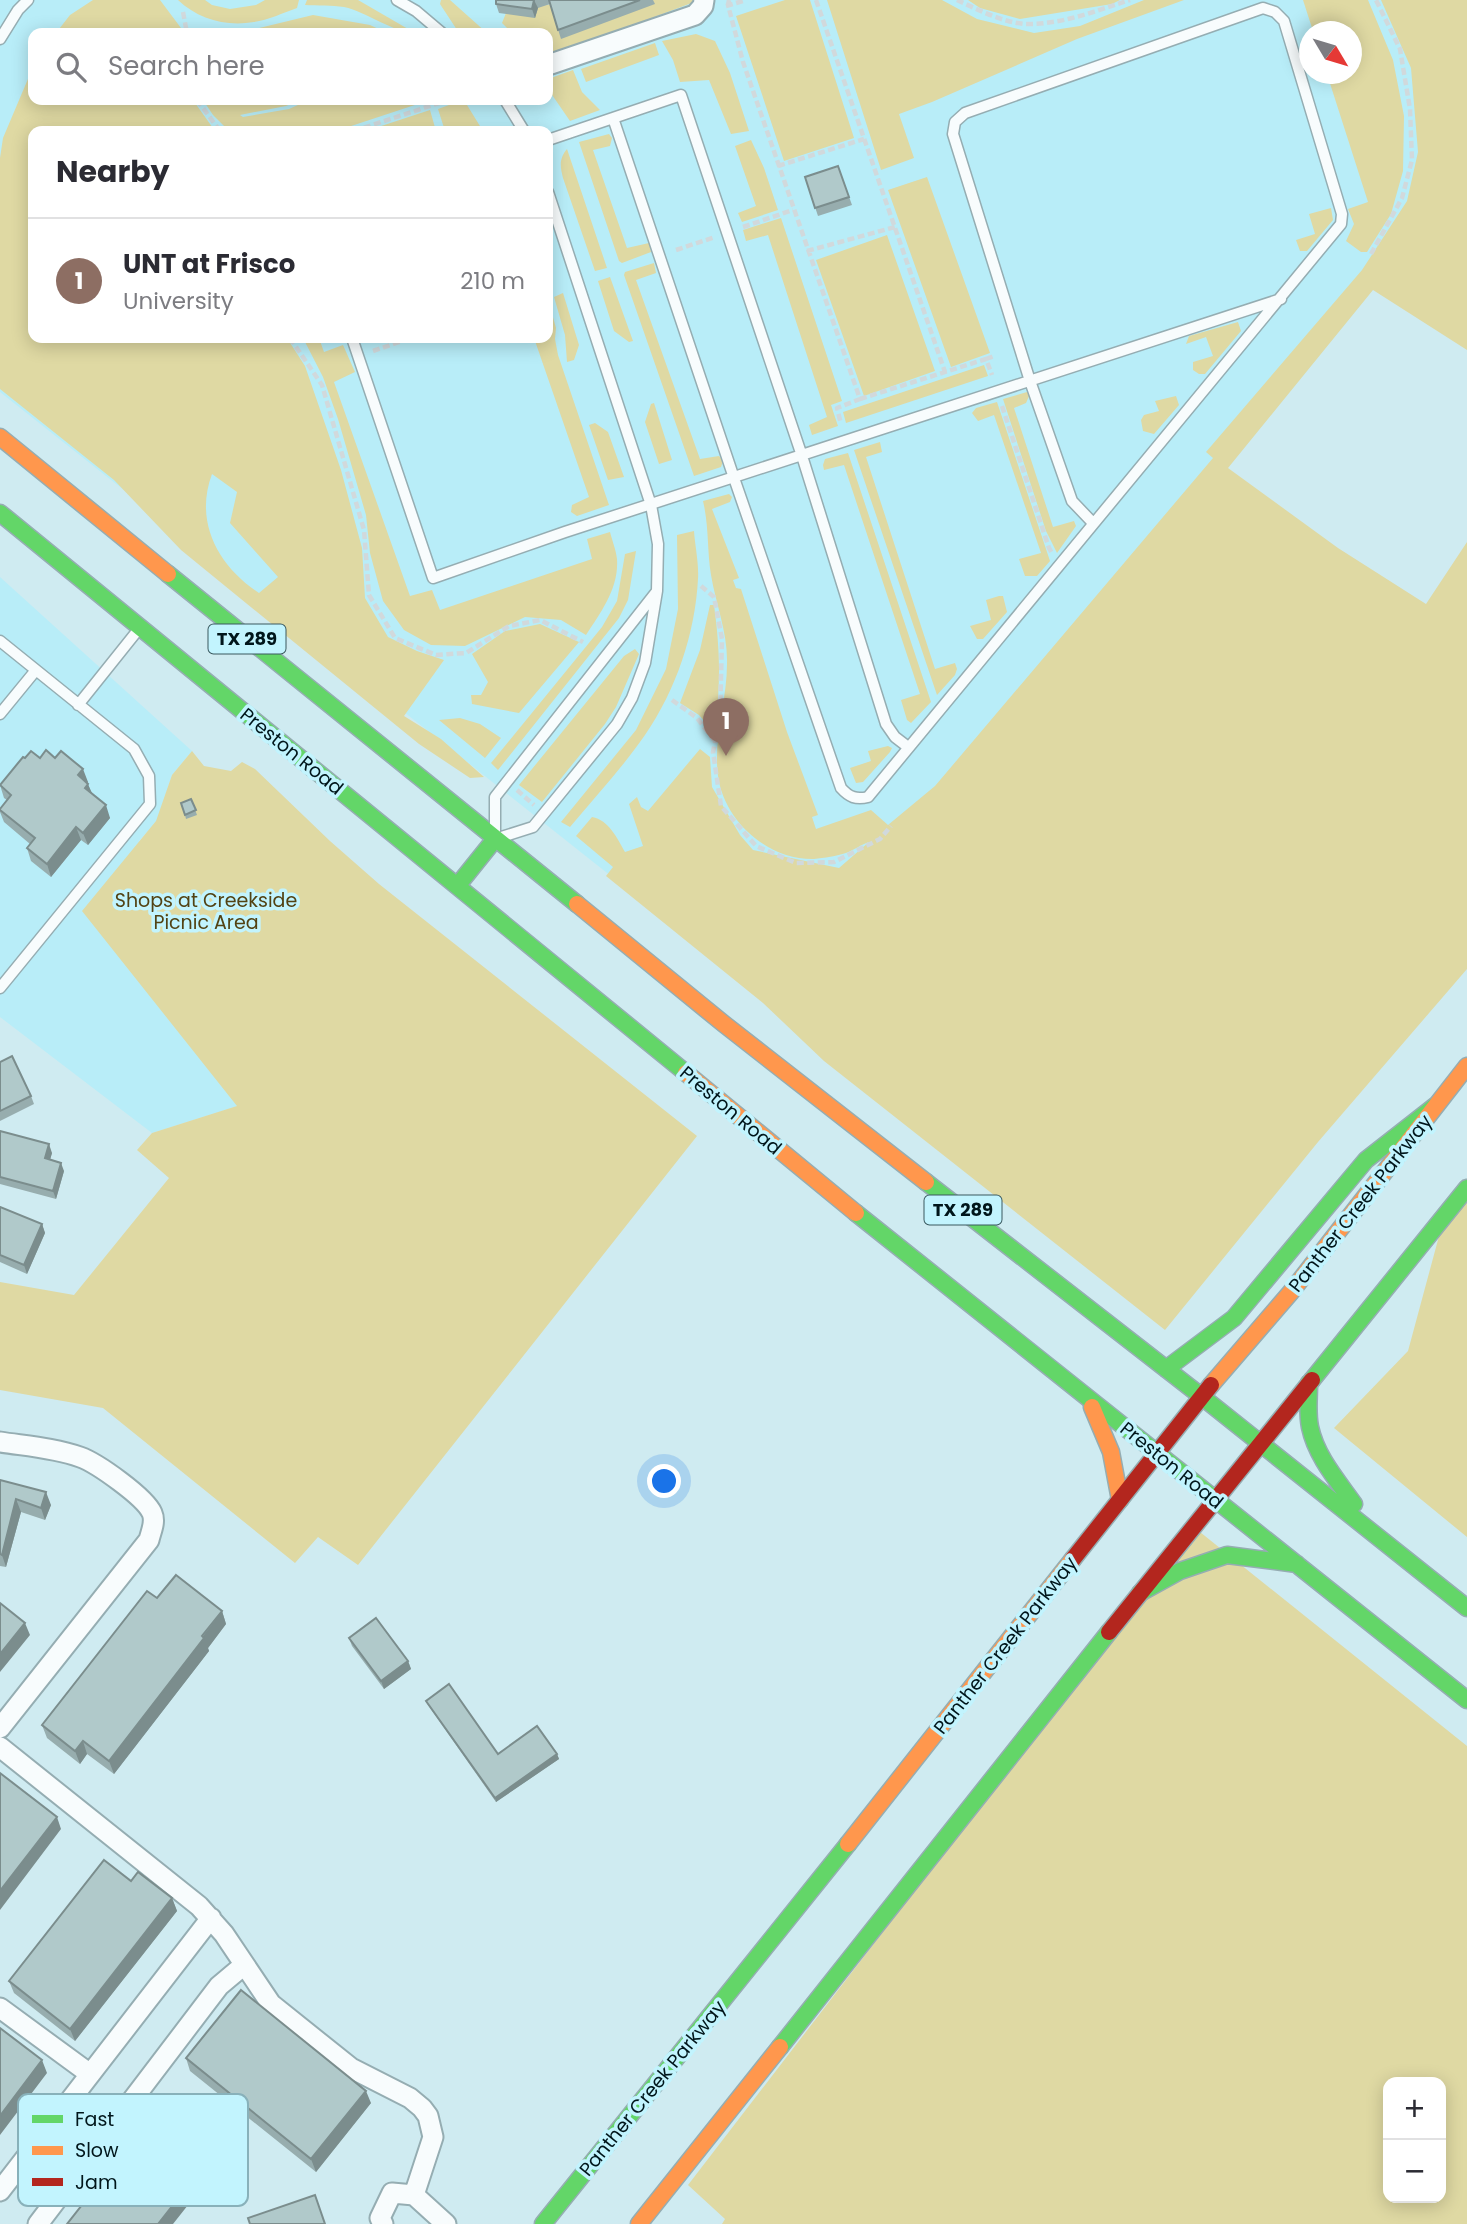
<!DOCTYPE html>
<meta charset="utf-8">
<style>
:root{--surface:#fff;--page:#f7f7f7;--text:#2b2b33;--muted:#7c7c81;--line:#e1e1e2;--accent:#486166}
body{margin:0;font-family:Poppins,sans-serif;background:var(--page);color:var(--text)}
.controls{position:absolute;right:21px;bottom:21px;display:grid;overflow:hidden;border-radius:14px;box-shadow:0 4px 18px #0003}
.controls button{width:63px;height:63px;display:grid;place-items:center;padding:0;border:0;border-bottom:2px solid var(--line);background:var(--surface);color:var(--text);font:35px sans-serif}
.compass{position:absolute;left:1299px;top:21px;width:63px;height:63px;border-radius:50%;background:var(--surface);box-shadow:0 4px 18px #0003;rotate:128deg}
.you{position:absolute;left:665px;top:1482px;width:24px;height:24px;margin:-18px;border:5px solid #fff;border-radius:50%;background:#1a73e8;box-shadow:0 0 0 10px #1a73e833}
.badge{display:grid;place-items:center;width:46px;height:46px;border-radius:50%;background:var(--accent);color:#fff;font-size:23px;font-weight:700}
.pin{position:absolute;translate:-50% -58px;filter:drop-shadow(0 2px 4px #0008)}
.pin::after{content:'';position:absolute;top:37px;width:24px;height:21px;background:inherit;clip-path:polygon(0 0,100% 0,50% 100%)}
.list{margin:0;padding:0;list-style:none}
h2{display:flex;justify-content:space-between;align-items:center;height:91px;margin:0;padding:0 28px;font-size:30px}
h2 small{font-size:23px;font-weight:400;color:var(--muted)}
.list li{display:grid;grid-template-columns:46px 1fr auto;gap:21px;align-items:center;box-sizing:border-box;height:126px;padding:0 28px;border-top:2px solid var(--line)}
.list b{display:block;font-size:26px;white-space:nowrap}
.list p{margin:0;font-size:23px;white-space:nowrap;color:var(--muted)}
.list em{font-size:23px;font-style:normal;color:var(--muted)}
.icon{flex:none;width:38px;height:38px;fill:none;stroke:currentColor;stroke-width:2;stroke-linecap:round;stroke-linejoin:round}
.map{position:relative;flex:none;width:1467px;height:2224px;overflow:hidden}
.search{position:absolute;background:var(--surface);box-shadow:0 4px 18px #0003;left:28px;top:28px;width:525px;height:77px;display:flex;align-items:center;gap:18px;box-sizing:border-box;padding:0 24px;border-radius:14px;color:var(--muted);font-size:26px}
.panel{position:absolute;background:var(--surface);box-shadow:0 4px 18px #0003;left:28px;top:126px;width:525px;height:217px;border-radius:14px}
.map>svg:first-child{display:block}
.built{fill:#b8edf8;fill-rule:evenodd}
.green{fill:#dfd9a3;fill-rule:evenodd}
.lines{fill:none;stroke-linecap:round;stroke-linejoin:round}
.lane-casing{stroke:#95adb2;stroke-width:13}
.street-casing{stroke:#95adb2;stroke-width:23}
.fast-casing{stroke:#95adb2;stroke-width:19}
.slow-casing{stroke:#95adb2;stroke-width:19}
.jam-casing{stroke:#95adb2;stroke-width:19}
.path{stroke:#d1d9dc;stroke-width:4.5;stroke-dasharray:7 3.5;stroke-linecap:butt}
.lane{stroke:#f8fcfd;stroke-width:10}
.street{stroke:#f8fcfd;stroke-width:19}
.fast{stroke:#63d668;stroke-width:16}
.slow{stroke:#ff974d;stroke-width:16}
.jam{stroke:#b3261e;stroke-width:16}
.wall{fill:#97adae}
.shaded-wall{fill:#7b8d8d}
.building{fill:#b0c9ca;stroke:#7b8d8d;stroke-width:2}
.labels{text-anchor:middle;stroke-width:7;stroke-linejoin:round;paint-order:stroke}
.shield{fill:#c2f4fe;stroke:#3a595f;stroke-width:2}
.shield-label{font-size:18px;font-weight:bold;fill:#00161b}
.street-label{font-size:19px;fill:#00161b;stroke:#c2f4fe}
.park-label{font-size:19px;fill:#524213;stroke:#c2f4fe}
.key{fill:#c2f4fe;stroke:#88b1ba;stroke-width:2}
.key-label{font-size:19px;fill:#00161b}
</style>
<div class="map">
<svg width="1467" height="2224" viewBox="0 0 1467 2224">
<rect width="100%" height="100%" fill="#cfebf1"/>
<!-- built -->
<path class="built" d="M0,0H1411L1461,127L1410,244L784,1013L0,392ZM1310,32H1352V74H1310ZM33,33H548V100H33ZM33,131H548V338H33Z
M0,577L192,751L172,775L157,821L139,841L238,1106L152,1133L0,1017Z"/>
<!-- green -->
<path class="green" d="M93,0H160L181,28V33H56L70,15Z
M178,0H205L212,5L230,9L256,5L265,0H299L297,8C283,13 268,20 254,22C226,27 198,19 178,0Z
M307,0H358L415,33C394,33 367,12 344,7C332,5 318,6 305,5Z
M441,0H450L487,33H459L440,4Z
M595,0H697V1L548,57V33H512L502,23L506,13L551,4Z
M785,0H810L854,138L784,161L736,16Z
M827,0H942L977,19L1034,33L1080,26L1144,0H1184L1077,39L932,102L899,114L914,158L881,170Z
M968,0H1120L1112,4L1020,19L980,8Z
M1303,0H1368L1393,60L1404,116L1403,171L1391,214L1367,252H1361L1346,241L1354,224L1348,209L1368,202L1327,74H1352V32L1313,31Z
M1381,0H1467V350L1373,290L1228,468L1338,548L1426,604L1467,542V969L1318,1142L1165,1330L824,1061L763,1003L606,876L613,867L576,836L592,817C609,820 617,838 625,852L643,846L629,804L637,797L641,807L648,811L700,749L710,757L712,787L740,835L753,850L839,868L869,842C862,844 854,850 846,853C837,856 824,858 814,859C768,860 724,821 718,776C713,739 727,701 727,664C728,633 716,605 711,575C707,550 709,526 703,501L729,494L732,497L730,502L712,509L739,578L733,580L736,588L741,589L787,732L818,815L812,817L816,829L871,810L888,825L935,786L1213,458L1206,452L1362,270L1407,201L1418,152L1411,68Z
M313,15L370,25L387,33H213L218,30L247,31Z
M696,34L715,41L730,73L749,131L731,134L709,80L680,82L673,60L662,41Z
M655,43L659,55L586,82L581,69Z
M33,67V100H193L215,131H33V338H287L305,366L341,470L362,548L365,598L388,637L417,651L444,660L404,716L441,739L484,777L470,778L419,744L181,550L114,480L0,389V158L3,138ZM212,474L237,492L230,523L278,577L259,593C218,566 194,522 212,474Z
M573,70L582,92L600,110L570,121L548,89V79Z
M203,100H301L286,106L240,115L243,117L289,109L309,100H430L336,131H229L213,115Z
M460,101L467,105L483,131H445L438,109Z
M430,110L436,131H366Z
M609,134L612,138L610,146L593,150L627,248L649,243L651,252L622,263L619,261L579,142Z
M751,140L764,168L778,210L742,222L738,213L756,206L735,146Z
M567,149L607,268L595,271L563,178C560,166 559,159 567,149Z
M927,177L990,353L951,367L888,190Z
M1331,208L1333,220L1307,251H1300L1296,240L1315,234L1309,214Z
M781,218L842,401L831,405L838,426L812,435L809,425L827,417L768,235L746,241L743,230Z
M887,235L935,371L864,396L816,260Z
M654,263L656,273L636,280L700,459L719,456L723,461L721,467L694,476L624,275L625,272Z
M610,277L633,341L629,342L614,331L598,281Z
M563,293L579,345L574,360L567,362L565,335L554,297Z
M548,299L556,328L555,339L558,355L609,505L577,516L571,512L572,505L589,497L534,338H548Z
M1238,322L1241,331L1205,374H1199L1193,370V362L1213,356L1206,337L1186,344L1189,336Z
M303,338H319L324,352L343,345L355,372L334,382L410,596L432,590L440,610L592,559L587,539L610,532C612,540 616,550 617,559C619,588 601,612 586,635L561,620L525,617L465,646L431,645L404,630L383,601L370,553L366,515L338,419L323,377Z
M984,365L988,376L846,423L843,412Z
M1027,392L1030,394L1026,403L1014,408L1053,527L1074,521L1076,526L1057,553L1046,531L1003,399Z
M1176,396L1179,405L1154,434L1143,431L1141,420L1144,415L1159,411L1155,401Z
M997,402L1050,561L1037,576H1025L1019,559L1041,553L994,415L978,421L972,413L976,408Z
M654,403L672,460L659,464L645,422L651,404Z
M595,423L608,432L624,477L608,480L589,425Z
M880,442L882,452L866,457L935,669L955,663L957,669L955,675L937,695L854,450Z
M848,453L931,702L911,723L907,720L901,700L920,694L844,465L824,470L823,465L825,459Z
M694,531C695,546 699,563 698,579C695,634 676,690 645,735C623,767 595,797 570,827L561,822L636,730L666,669L678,609L677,535Z
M636,551L628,600L619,618L498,770L491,763L602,627L617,601L625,554Z
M999,596H1003L1007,612L983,639H977L970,626L991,620L986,600Z
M710,605H714C720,649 721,683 715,727L711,729L699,715L680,703L700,650Z
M540,624L579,642L519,713L472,704L471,695H481L488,682L472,654L505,631Z
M635,649L639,654L616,707L605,724L542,802L519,785L624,656Z
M460,718L480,724L501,738L485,758L439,720Z
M888,746L892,748L890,752L863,782L856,783L850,768L871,761L868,751Z
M192,751L204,766L231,771L242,762L255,769L330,841L379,884L697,1136L358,1565L318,1537L295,1563L103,1408L0,1390V1282L74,1295L169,1178L137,1150L152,1133L237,1106L82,911L156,821L172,775Z
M1467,1193V1537L1334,1428L1408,1351L1442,1225Z
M1200,1532L1467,1746V2224H722L725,2219L688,2185L1043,1724ZM1388,2082H1441V2198H1388Z"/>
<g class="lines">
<!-- lane casing -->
<g class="lane-casing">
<path id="lane" d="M397,0L416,11L442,33
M0,39L18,10L28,0
M505,100L524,131
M613,118L734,478L841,788C849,797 856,800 868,797L1341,224L1342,214L1284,21L1275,12L1263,8L965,113L955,122L953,134L1030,381L1072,501L1093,523
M548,140L681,95L802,456L886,724L895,737L908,747
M548,192L651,505L658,544L657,591
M352,338L433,578L565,532L1281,299
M657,591L645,663L632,698L617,724L533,827L495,839V797Z
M0,641L134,749L149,776L150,804L0,988
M78,705L138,630
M0,714L36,670"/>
</g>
<!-- street casing -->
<g class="street-casing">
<path id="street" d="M548,65L695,15L703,6L704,0
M0,1442C26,1446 55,1448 80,1457C97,1463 145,1497 152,1513C156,1522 151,1531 149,1540L0,1728
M0,1747L199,1906L224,1934L271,2004L351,2068L410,2098L422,2108L428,2116L433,2137L414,2195L446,2224
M0,2008L90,2074
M0,2191L211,1918
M38,2224L219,1986L244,1965
M383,2224L380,2218L392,2193L414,2195"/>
</g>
<!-- fast casing -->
<g class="fast-casing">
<path id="fast" d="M0,513L686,1073
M168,574L577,904
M458,885L495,839
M926,1182L1201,1396L1467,1608
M856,1213L1467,1700
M1166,1369L1234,1318L1366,1160L1435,1106
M1312,1380L1467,1188
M1309,1383C1309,1398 1307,1413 1310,1427C1316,1456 1337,1480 1354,1504
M1140,1593L1180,1571L1227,1555L1297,1564
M780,2047L1109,1632
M543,2224L848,1844"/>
</g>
<!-- slow casing -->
<g class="slow-casing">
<path id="slow" d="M0,437L168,574
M577,904L724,1024L926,1182
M686,1073L856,1213
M1211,1385L1291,1292L1467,1066
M1092,1407L1111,1452L1120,1500
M848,1844L1073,1559
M639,2224L780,2047"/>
</g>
<!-- jam casing -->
<g class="jam-casing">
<path id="jam" d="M1073,1559L1211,1385
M1109,1632L1312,1380"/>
</g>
<!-- path -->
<path class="path" d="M729,0L728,5L743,62L860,399L837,408L841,424
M816,0L945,372
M957,0C979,10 1005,24 1029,24C1064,24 1098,10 1130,0
M726,6L746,0
M183,12L187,33
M197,100L220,131
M354,131L448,100
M778,166L864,139
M743,227L793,210
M676,250L715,237
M807,251L895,227
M1371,254L1402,198L1412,160L1410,109L1400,49L1376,0
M290,338L322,385L364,530L369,595L395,638L436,655L466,653L509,626L540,620L583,642
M373,351L411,338
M986,359L994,356
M860,399L986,359L992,375
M1002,406L1049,548L1052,553
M701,586L714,597L722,639L720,718L713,752L721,806L756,846L796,863L834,862L880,839L891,826
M672,700L697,718L714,740
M517,790L534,805"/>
<!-- lane -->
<use href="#lane" class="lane"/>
<!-- street -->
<use href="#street" class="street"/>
<!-- fast -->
<use href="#fast" class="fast"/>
<!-- slow -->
<use href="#slow" class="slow"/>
<!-- jam -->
<use href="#jam" class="jam"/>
</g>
<!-- wall -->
<path class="wall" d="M496,0H653L655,4L561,39L550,4L538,8L535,18L499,13L496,4Z
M838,166L852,205L818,216L805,177Z
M25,758H55L88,782L87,783L93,795L110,818L88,845L81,840L51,877L31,861L27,848L30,844L4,822L0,812V809L7,800L4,798L0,785Z
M191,799L197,815L186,819L185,815Z
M0,1062L31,1096L34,1104L0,1121Z
M0,1131L52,1153L50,1159L64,1171L56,1199L0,1184Z
M0,1207L42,1224L45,1233L27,1274L0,1262Z
M0,1480L51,1505L45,1520L21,1512L6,1567L0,1566Z
M157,1598L222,1611L226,1624L208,1648L209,1651L114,1774L87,1754L80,1764L47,1738L42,1725Z
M349,1638L408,1661L411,1669L384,1689L352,1646Z
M426,1701L498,1754H557L559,1759L496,1802L428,1705Z
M131,1881L172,1898L177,1911L75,2041L14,1993L9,1981Z
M186,2058L371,2103L316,2172L190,2071Z
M102,2153L202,2168L207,2181L110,2169L107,2166Z"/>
<!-- shaded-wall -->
<path class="shaded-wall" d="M534,0L538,8L535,18L532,9Z
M83,769L88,782L83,788L78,775Z
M88,784L93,796L85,788Z
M106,805L110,818L88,845L83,833Z
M76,827L81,840L51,877L47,864Z
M49,1144L52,1153L48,1167L45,1158Z
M61,1163L64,1171L56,1199L53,1191Z
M42,1224L45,1233L27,1274L24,1265Z
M46,1492L51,1505L45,1520L41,1508Z
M16,1499L21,1512L6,1567L2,1555Z
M222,1611L226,1624L208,1648L209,1651L114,1774L109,1761Z
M25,1623L30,1635L0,1672V1654Z
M408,1661L411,1669L384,1689L381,1681Z
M83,1741L87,1754L80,1764L75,1751Z
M557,1754L559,1759L496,1802L495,1798Z
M57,1817L61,1829L0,1910V1891Z
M172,1898L177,1911L75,2041L70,2029Z
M42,2060L47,2073L0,2135V2116Z
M366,2091L371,2103L316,2172L311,2159Z
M202,2168L207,2181L173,2224H158Z"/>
<!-- building -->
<path class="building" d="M496,0H534L532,9L496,4Z
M549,0H640L558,30Z
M838,166L849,197L815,208L805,177Z
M46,750L55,758L61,751L83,769L78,775L88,784L85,788L106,805L83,833L76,827L47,864L27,848L35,838L0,810V809L11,795L0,785L23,757L25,758L31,751L40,758Z
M191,799L196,810L185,815L181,803Z
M12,1056L31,1096L0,1111V1062Z
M0,1131L49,1144L45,1158L61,1163L53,1191L0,1177Z
M0,1207L42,1224L24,1265L0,1255Z
M0,1480L46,1492L41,1508L16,1499L2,1555L0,1554Z
M176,1575L222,1611L202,1636L204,1638L109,1761L83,1741L75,1751L42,1725L147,1591L157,1598Z
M0,1603L25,1623L0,1654Z
M376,1618L408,1661L381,1681L349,1638Z
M449,1684L498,1754L537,1726L557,1754L495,1798L426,1701Z
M0,1773L57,1817L0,1891Z
M104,1860L131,1881L138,1872L172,1898L70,2029L9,1981Z
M241,1990L366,2091L311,2159L186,2058Z
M0,2028L42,2060L0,2116Z
M133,2113L202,2168L158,2224H67L115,2163L102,2153Z
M315,2195L325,2224H250L248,2218Z"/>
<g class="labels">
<!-- shield labels -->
<g class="shield">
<rect x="208.5" y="624.5" width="77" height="29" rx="5"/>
<rect x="924.5" y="1195.5" width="77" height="29" rx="5"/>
</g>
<g class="shield-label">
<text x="247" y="645">TX 289</text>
<text x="963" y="1216">TX 289</text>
</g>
<!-- street labels -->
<g class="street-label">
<text transform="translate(292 751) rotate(39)" y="7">Preston Road</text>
<text transform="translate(731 1110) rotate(40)" y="7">Preston Road</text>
<text transform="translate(1360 1203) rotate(-52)" y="7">Panther Creek Parkway</text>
<text transform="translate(1172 1465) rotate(39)" y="7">Preston Road</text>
<text transform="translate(1005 1645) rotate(-52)" y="7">Panther Creek Parkway</text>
<text transform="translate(652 2088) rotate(-51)" y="7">Panther Creek Parkway</text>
</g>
<!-- park labels -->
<g class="park-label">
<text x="206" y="907">Shops at Creekside<tspan x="206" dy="22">Picnic Area</tspan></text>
</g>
</g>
<!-- legend -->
<rect x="18" y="2094" width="230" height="112" rx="10" class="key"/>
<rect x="32" y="2115" width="31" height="8" fill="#63d668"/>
<rect x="32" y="2146" width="31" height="9" fill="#ff974d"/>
<rect x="32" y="2178" width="31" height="8" fill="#b3261e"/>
<g class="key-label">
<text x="75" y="2126">Fast</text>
<text x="75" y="2157">Slow</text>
<text x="75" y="2189">Jam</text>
</g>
</svg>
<div class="controls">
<button>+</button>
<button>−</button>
</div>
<svg class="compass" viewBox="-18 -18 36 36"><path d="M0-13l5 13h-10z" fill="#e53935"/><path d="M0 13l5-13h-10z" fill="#7c7c81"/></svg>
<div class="you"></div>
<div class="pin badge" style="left:726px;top:756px;background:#8d6e63">1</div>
<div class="search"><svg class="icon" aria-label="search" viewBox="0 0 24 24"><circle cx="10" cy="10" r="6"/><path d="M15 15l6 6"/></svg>Search here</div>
<section class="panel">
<h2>Nearby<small></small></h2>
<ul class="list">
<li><span class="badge" style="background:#8d6e63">1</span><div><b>UNT at Frisco</b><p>University</p></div><em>210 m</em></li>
</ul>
</section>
</div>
